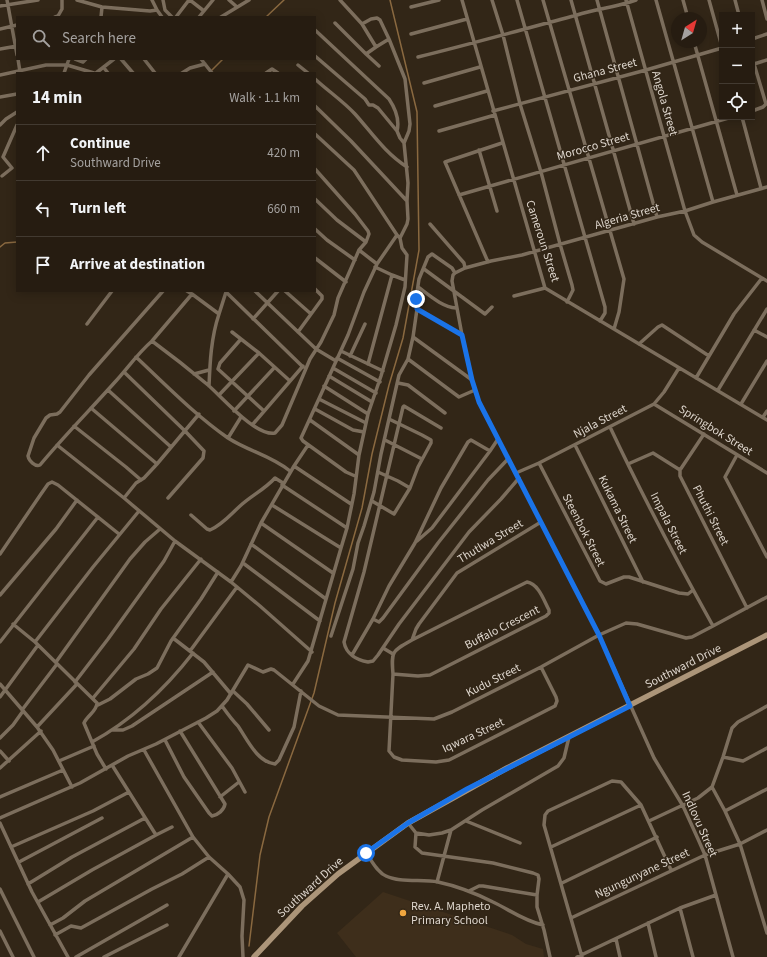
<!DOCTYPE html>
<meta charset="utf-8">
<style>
:root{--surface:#261c11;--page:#32291f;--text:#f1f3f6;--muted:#a4a19f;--line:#423a31}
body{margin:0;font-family:"Source Sans 3",sans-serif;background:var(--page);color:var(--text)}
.controls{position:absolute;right:12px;top:12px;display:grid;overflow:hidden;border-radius:0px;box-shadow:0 2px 10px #0003}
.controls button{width:36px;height:36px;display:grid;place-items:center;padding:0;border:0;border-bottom:1px solid var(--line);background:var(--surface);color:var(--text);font:20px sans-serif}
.compass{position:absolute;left:671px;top:12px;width:36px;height:36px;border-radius:50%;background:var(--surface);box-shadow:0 2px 10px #0003;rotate:37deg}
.stop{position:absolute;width:12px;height:12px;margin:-9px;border:3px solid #1a73e8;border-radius:50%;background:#fff}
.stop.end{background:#1a73e8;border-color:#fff;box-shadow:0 1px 4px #0008}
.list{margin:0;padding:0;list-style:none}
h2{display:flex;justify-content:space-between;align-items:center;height:52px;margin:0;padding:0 16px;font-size:17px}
h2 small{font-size:13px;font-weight:400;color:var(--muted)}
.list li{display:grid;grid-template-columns:26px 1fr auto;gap:12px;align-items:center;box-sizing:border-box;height:56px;padding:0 16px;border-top:1px solid var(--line)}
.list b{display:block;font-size:15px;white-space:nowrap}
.list p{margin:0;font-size:13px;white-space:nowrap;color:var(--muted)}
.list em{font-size:13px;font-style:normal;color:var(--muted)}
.icon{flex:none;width:22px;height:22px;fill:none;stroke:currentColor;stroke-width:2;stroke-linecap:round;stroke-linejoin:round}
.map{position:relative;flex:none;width:767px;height:957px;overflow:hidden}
.search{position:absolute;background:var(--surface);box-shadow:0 2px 10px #0003;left:16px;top:16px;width:300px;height:44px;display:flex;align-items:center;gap:10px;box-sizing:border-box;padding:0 14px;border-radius:0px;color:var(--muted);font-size:15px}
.panel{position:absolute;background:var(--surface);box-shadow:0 2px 10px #0003;left:16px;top:72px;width:300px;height:220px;border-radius:0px}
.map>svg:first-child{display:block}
.built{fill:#3e2e1b}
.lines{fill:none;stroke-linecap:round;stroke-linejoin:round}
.stream{stroke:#8a6940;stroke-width:1.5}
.street{stroke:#7c6e5d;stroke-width:3.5}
.secondary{stroke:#ac9579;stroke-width:5.5}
.route{stroke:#1a73e8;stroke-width:5}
.poi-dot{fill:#f0a63f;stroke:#322617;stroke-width:1.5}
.labels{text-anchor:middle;stroke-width:3;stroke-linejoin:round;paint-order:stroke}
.street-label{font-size:12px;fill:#ded6cd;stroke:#322617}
.poi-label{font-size:12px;fill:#ded6cd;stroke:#322617;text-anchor:start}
</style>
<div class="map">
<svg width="767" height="957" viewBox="0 0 767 957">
<rect width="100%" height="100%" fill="#322617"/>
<!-- built -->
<path class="built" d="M383,892L512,935L526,944L543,949L544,957H356L337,933Z"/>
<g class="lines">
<!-- stream -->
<path class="stream" d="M266,17L284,0
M209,73L223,59
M0,247L5,243L17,242
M249,946L260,855L269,817L314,693L335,603L362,508L372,454L389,385L403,338L419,250L417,112L390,0"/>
<!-- street -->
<path class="street" d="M7,0L17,55
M77,0L102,7L150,11L157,10L152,0
M163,0L165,10L172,17
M190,0L204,11
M229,0L237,7
M462,0L545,288L767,420
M492,0L503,35L520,104L541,172L560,244L572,285L573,290L567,302
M517,0L605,307V313L600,321
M543,0L624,279L619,312L614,329
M571,0L634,224
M597,0L657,217
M626,0L685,211L694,235L702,242L767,281
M656,0L713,202
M683,0L688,18
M709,0L722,47
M735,0L739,15
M762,0L767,19
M0,6L38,0
M411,7L439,0
M157,10L162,17
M55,17L58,16L62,9V0
M101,17L102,7
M176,17L189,0
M199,17L213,0
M221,17L249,0
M335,23L366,54L376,47
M362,24L376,47L389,39
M0,29L17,25
M315,30L389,99C395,108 400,119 397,131
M411,34L467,19
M752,39L767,34
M694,42L737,195
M0,49L17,46
M366,54L379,66
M315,56L365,99L369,105H373L378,108L397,131L400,138L404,143
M418,57C471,44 524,29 577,15C596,9 617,7 636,0
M752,57L766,104L763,107L752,111
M18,59L20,72
M75,59L83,62L86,59
M121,59L133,73
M144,59L155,73
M201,59L212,73
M754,64L767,60
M298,65L308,73
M104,68L108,73
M64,73L69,59
M96,73L114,59
M182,73L190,68L205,64
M266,73L272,69L278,73
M0,75L46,65H67L94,73
M315,79C328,91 343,101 355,114C372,133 385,153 407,167
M424,83L480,67
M0,97L17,94
M315,106L351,141L407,201
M435,106L487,91
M493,111L646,70L722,48
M742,117L761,188
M0,125L6,119L17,112
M439,131L495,115
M315,134L354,170L397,235L400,238
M479,150L497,211
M315,169L355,214L368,231L369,234L366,242L359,250L377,264L364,292L348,335L301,438L303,441L346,472L355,476
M2,176L12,168L3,157L17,125
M459,195L732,117
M315,199L337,220L366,242
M430,224L464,263L465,268
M315,229L327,240L355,260
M315,258L346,282
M488,262L445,162L502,143
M377,264L397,235
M375,267L392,275
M424,269L485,314L492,307
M418,287C429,295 442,307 456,308
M187,291L192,294L152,341C171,355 190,370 208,385C222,397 256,437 275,433L282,425L310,359L321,342L334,315L338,298L359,250
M255,291L316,349L336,361
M285,291L311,314
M226,292L303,367
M192,294L219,314C211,338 210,362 209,386
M514,296L545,288
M417,309L462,335L472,380L479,402L599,635L654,758L683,806L698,839L705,855L716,895L733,957
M219,314L226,292
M253,319L278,291
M87,324L112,291
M754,330L767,337
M232,332L259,353L290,381
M298,332L322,299V296L315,289
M462,335L452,281L453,275L455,273L465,268L491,261L522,255L657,217L685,211L713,202L767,187
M413,337L472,380
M241,339L220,363L218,369L264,411
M152,341C138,353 127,369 115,382C90,410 64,436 40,465C35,467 29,461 28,456L34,438L46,418L50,415L57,414L60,412L89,375L163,291
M639,344L658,327L662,325L709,356
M341,351L383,371
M350,356L365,324
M136,357C166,385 195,415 228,438C248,451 272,456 290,471
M337,358L380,382
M408,359L459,397L475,390
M368,364L392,275L405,280
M333,368L376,393
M124,372L185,431L204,451L203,458L168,498
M194,374L209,370
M329,376L372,402
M696,378L734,314L762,278
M398,383L408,385L445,413
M324,386L368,414
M108,390L171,447
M718,390L767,309
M219,395L259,353
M319,399L366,423
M654,404L767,473
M741,404L767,361
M91,408L157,464
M315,409L353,430L364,432
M234,411L274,368
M763,417L767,411
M310,420L359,455
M253,424L303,366
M74,426L126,467L141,480
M610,427C642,495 677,561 713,626
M441,428L404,406L403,407L364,572L344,642C346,654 357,660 368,662L373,661L378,655L399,624L469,532L501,499L519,478
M704,434L680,470V476L747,608
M228,438L241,417
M385,440L422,459
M57,445L124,498L175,541L231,582L260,606L312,652
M575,445L643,582
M737,455L725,477L767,557
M539,463L600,581L606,584L624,577H629L679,593L688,594L693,590
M628,464L653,453L680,470
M294,466L308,445
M378,472L398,481L410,488L418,467L431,443V440L422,435L389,419
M516,473L539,463L654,404L664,392L679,368
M282,485L347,528
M124,498L136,483L144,478L157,464L199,414
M372,501L394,514L410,488
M272,505L341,548
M191,515L207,529L210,530C222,525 231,514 240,506C252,495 264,490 275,478L283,483
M261,523L333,573
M417,541L432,528L490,451
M251,544L326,599
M0,554L41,494L48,484L52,482L58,485L119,534
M243,563L320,621
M231,582L241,566L261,523L294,466L351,504
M0,595L56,529L77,500
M373,619L379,622L383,618L438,543L488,480L508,459
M13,624L35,642L93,567L139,511
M331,636L353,569L358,543L364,526L374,492L381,454L399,375L408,359L413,337L417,309L416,299L419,279L428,257L432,254L452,268L455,273
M173,638L204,662L231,694
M412,640L416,629L419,624L457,573L541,522
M0,642L98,517
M35,642L97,703C97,711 87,716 84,723L97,754L106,769
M383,648L393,654
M190,651L237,587
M352,655L373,619L389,586L415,543L441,488L468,442L471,440L490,451L498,439
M56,662L130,559L145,542L160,529
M393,674L418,676L430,675L546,616L549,613V610C544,601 539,584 527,582L412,640C392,651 391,651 393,674L389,751L394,757L402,760L436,762L449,760L455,757L555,706L557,701L556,697L541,667
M75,682L108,639L164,561L175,541
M0,684L37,727L53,750L72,787
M293,684L308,661L341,548L347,528L354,494L359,455L368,414L381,376L396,325L405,287L407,255L402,248L400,238L407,224L408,219L407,201L408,183L404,143L409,131L410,124L405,79L389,39L380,20L377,18L371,19L362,24L340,0
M233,691L247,704L269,730
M0,697L38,645
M93,698L134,649L161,609L201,559
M98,705L110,699L136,679L148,674L157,668L171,641L201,599L218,572
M222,706C227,713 232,720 238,726C247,739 257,762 275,764L279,760L294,727L301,691
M22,710L57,664
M198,722L232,768L245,792
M37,727L77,684
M113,730H123L132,726L213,672
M0,738L13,725L23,711
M165,740L184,777L209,813L212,816C218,815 224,810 225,804L180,731
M92,742C132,720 165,689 193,653
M144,750L193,837L209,857L228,874L240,887L244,900L242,936L243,957
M0,751L9,761
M723,757L743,761L767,748
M59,761L94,746
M112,765L156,835L172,827
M0,768L41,731
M712,787L725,811L740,844L767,933
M0,797L63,770
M220,797L239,782
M725,811L767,789
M0,818L80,783L128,756L156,744L206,718L217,711L227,700L248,665L263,672L271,669L274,670L319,706L338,715L434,719L452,712L541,667L599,635L626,623L637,624L686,638L692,637L713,626L767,597
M466,821L520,843
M649,821L698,798L712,787L723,757L732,728L738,722L767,706
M0,823L32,892L68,957
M408,823L416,833L429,835L442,833L451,830L482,810L558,766L564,758L569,737
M416,833L415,847L422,853L493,863L533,873L538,875L539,879L537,895V907L544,930L550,957
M11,847L93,811L129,792
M551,847L641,805
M366,853C372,861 377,872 386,876C400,883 422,879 438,882C457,886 475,893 493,902C510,910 524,921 543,925
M19,862L102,818
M437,882L451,830
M562,883L657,837
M28,884L72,857L145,818
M0,889L34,957
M469,891L479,886H483L537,895
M38,902L92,870L156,835
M680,908L693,957
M571,918L705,855L740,844L767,830
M648,923L656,957
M50,925L63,918L85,901L193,837
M0,931L13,957
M55,935L71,926L81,928L152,889L182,874L209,857
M616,939L620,957
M76,957L167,905
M104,957L167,925
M179,957L228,874
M577,957L680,908L716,895
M582,957L544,825L545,815L548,811L612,781L621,782L641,805L671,870"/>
<!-- secondary -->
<path class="secondary" d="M254,957L302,906L338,874L408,823L507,768L767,635"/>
</g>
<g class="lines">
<!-- route -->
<path class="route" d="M366,853L408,823L467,789L630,706L599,635L479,402L472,380L462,335L417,309L416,299"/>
</g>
<!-- markers -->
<circle class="poi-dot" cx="403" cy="913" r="4"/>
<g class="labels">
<!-- street labels -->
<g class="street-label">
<text transform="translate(605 70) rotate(-15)" y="4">Ghana Street</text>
<text transform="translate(665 103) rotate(74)" y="4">Angola Street</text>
<text transform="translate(593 146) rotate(-16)" y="4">Morocco Street</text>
<text transform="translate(627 216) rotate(-16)" y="4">Algeria Street</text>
<text transform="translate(543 241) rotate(72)" y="4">Cameroun Street</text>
<text transform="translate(600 421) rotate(-28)" y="4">Njala Street</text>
<text transform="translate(716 430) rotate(32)" y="4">Springbok Street</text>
<text transform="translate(618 509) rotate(64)" y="4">Kukama Street</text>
<text transform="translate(711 515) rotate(63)" y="4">Phuthi Street</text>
<text transform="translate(669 523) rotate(63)" y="4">Impala Street</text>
<text transform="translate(584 530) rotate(63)" y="4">Steenbok Street</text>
<text transform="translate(490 541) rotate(-31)" y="4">Thutlwa Street</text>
<text transform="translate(502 627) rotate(-27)" y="4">Buffalo Crescent</text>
<text transform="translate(683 666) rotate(-27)" y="4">Southward Drive</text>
<text transform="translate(493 680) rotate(-27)" y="4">Kudu Street</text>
<text transform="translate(473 735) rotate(-25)" y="4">Iqwara Street</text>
<text transform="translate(700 824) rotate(66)" y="4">Indlovu Street</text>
<text transform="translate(642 873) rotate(-25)" y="4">Ngungunyane Street</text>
<text transform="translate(310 887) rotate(-42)" y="4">Southward Drive</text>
</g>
<!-- poi labels -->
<g class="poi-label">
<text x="411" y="910">Rev. A. Mapheto<tspan x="411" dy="14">Primary School</tspan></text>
</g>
</g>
</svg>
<div class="controls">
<button>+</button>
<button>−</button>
<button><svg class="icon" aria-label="locate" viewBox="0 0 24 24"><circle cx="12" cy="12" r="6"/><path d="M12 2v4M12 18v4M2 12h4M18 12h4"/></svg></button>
</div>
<svg class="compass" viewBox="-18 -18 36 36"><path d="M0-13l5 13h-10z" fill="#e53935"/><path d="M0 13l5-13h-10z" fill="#a4a19f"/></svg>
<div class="stop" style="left:366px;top:853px"></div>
<div class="stop end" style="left:416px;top:299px"></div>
<div class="search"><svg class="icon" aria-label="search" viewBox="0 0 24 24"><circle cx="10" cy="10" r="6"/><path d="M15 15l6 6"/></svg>Search here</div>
<section class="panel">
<h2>14 min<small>Walk · 1.1 km</small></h2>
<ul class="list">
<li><svg class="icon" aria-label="ahead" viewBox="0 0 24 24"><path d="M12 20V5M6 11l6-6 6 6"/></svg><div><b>Continue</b><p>Southward Drive</p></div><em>420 m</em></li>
<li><svg class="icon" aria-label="left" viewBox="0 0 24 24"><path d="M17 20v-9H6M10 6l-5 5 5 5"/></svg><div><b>Turn left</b></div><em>660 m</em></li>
<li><svg class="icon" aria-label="arrive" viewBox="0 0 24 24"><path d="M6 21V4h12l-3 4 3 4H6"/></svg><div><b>Arrive at destination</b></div></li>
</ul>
</section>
</div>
